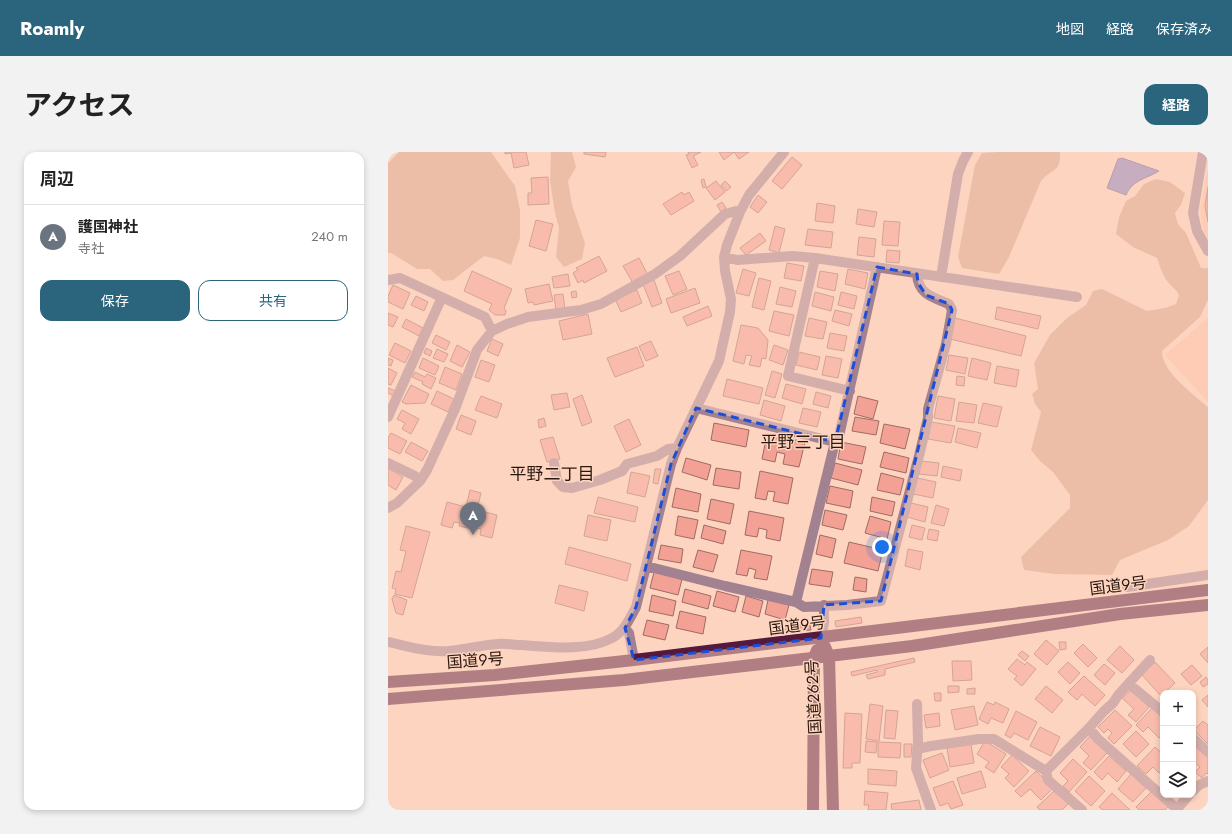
<!DOCTYPE html>
<html lang="ja">
<meta charset="utf-8">
<style>
:root{--surface:#fff;--page:#f2f2f2;--text:#222;--muted:#767676;--line:#e0e0e0;--accent:#2a657d}
body{margin:0;font-family:Jost,"Noto Sans JP",sans-serif;background:var(--page);color:var(--text)}
.controls{position:absolute;right:12px;bottom:12px;display:grid;overflow:hidden;border-radius:8px;box-shadow:0 2px 6px #0003}
.controls button{width:36px;height:36px;display:grid;place-items:center;padding:0;border:0;border-bottom:1px solid var(--line);background:var(--surface);color:var(--text);font:20px sans-serif}
.you{position:absolute;left:494px;top:395px;width:14px;height:14px;margin:-10px;border:3px solid #fff;border-radius:50%;background:#1a73e8;box-shadow:0 0 0 6px #1a73e833}
.badge{display:grid;place-items:center;width:26px;height:26px;border-radius:50%;background:var(--accent);color:#fff;font-size:13px;font-weight:700}
.pin{position:absolute;translate:-50% -33px;filter:drop-shadow(0 1px 2px #0008)}
.pin::after{content:'';position:absolute;top:21px;width:14px;height:12px;background:inherit;clip-path:polygon(0 0,100% 0,50% 100%)}
.list{margin:0;padding:0;list-style:none}
h2{display:flex;justify-content:space-between;align-items:center;height:52px;margin:0;padding:0 16px;font-size:17px}
h2 small{font-size:13px;font-weight:400;color:var(--muted)}
.list li{display:grid;grid-template-columns:26px 1fr auto;gap:12px;align-items:center;box-sizing:border-box;height:64px;padding:0 16px;border-top:1px solid var(--line)}
.list b{display:block;font-size:15px;white-space:nowrap}
.list p{margin:0;font-size:13px;white-space:nowrap;color:var(--muted)}
.list em{font-size:13px;font-style:normal;color:var(--muted)}
.actions{display:flex;gap:8px;padding:12px 16px}
.actions a{flex:1;padding:9px 0;border:1px solid var(--accent);border-radius:12px;text-align:center;font-size:14px;color:var(--accent)}
.actions .main{background:var(--accent);color:#fff}
.icon{flex:none;width:22px;height:22px;fill:none;stroke:currentColor;stroke-width:2;stroke-linecap:round;stroke-linejoin:round}
.map{position:relative;flex:none;width:820px;height:658px;overflow:hidden;border-radius:12px}
header{display:flex;align-items:center;gap:24px;box-sizing:border-box;height:56px;padding:0 20px;background:var(--accent);color:#fff}
header strong{font-size:19px}
nav{display:flex;gap:22px;margin-inline-start:auto;font-size:14px}
.intro{display:flex;align-items:center;justify-content:space-between;box-sizing:border-box;height:96px;padding:0 24px}
h1{margin:0;font-size:28px}
.button{padding:10px 18px;border-radius:12px;background:var(--accent);color:#fff;font-size:14px;font-weight:700}
main{display:flex;gap:24px;padding:0 24px}
aside{flex:1;background:var(--surface);border-radius:12px;box-shadow:0 2px 6px #0003}
.map>svg:first-child{display:block}
.built{fill:#fec4a7}
.green{fill:#daa58a}
.water{fill:#857ec2;stroke:#6a5f8c}
.building{fill:#f4a195;stroke:#9f6b64}
.lines{fill:none;stroke-linecap:round;stroke-linejoin:round}
.minor{stroke:#a28191;stroke-width:10}
.highway{stroke:#56183d;stroke-width:12}
.marked{fill:none;stroke:#1d4ed8;stroke-width:3;stroke-dasharray:8 5;stroke-linejoin:round}
.labels{text-anchor:middle;stroke-width:3;stroke-linejoin:round;paint-order:stroke}
.street-label{font-size:16px;fill:#2a180f;stroke:#fdd4bf}
.neighbourhood-label{font-size:17px;fill:#2a180f;stroke:#fdd4bf}
</style>
<header>
<strong>Roamly</strong>
<nav><a>地図</a><a>経路</a><a>保存済み</a></nav>
</header>
<div class="intro"><h1>アクセス</h1><a class="button">経路</a></div>
<main>
<aside>
<h2>周辺<small></small></h2>
<ul class="list">
<li><span class="badge" style="background:#6b7280">A</span><div><b>護国神社</b><p>寺社</p></div><em>240 m</em></li>
</ul>
<div class="actions"><a class="main">保存</a><a>共有</a></div>
</aside>
<div class="map">
<svg width="820" height="658" viewBox="0 0 820 658">
<rect width="100%" height="100%" fill="#fdd4bf"/>
<!-- built -->
<path class="built" d="M820,16V87L815,77L812,59Z
M820,166V250L777,203Z"/>
<!-- green -->
<path class="green" d="M11,0H103L127,34L132,58V86L123,113L109,107L96,104L65,128L55,129L42,117H29L3,101H0V11Z
M163,0H184L188,15L180,29L184,53L197,91L194,107L176,115L168,105L171,76L167,61L162,29Z
M610,0H672C673,21 664,16 653,29L621,105L611,122L574,116L570,105L587,13L594,1Z
M768,27L782,30L797,41L793,53L787,61L790,72L798,81L813,116H820V148L812,165L774,199C774,220 805,242 820,255V348L801,374L780,388L732,408L724,423L666,422L636,418L633,405L682,356V343L665,320L652,309L643,298L653,260L647,252L644,242L650,237L646,211L662,183L679,166L698,153L705,139L714,137L759,159L777,156L788,152L791,143C788,137 784,135 780,130C775,124 772,115 769,106L745,95L728,82L731,65L738,49L747,44L756,32Z"/>
<!-- water -->
<path class="water" d="M734,6L771,19C758,27 744,28 738,43L719,36L730,7Z"/>
<!-- building -->
<path class="building" d="M117,0H138L141,13L126,16L123,1L117,2Z
M196,0H218L217,5L196,2Z
M300,0H313L305,4L310,13L304,16L298,3L301,2Z
M331,0H361L351,7L346,0L336,8Z
M404,5L414,13L394,37L384,29Z
M160,25L161,52L140,53V41H144L143,26Z
M316,27L318,35L315,36L313,28Z
M328,29L337,40L327,48L318,36Z
M337,29L343,35L338,39L333,33Z
M820,35V70L817,54Z
M294,40L296,43L301,40L306,49L283,63L275,52Z
M370,43L379,50L370,61L362,55Z
M334,50L338,56L333,60L329,53Z
M429,51L447,54L445,71L427,69Z
M470,57L489,60L486,75L468,72Z
M148,68L165,72L158,99L141,94Z
M496,69L512,70L510,94L494,93Z
M387,74L397,77L391,101L381,98Z
M420,77L445,80L443,96L417,93Z
M372,81L378,89L358,103L352,96Z
M471,85L488,87L486,105L469,103Z
M499,98L512,99L511,111L498,110Z
M211,104L219,119L196,131L195,128L190,131L185,121L190,118L188,116Z
M251,106L260,123L245,131L235,114Z
M399,111L416,114L413,129L396,126Z
M355,117L368,121L361,144L348,141Z
M460,117L480,121L477,137L457,132Z
M84,119L124,137L116,156L118,159L117,163H107L101,158L104,152L76,139Z
M291,119L299,137L285,143L277,124Z
M432,119L450,122L447,139L429,135Z
M180,122L182,134L166,136L164,125Z
M371,126L383,129L376,158L364,155Z
M266,128L274,151L264,155L255,132Z
M161,132L165,149L146,153L145,150L140,151L137,137Z
M5,133L22,141L15,157L0,150V144Z
M392,135L408,139L404,155L388,152Z
M307,136L312,151L283,161L278,147Z
M249,138L254,151L233,160L227,147Z
M188,139L189,145L184,146L183,140Z
M427,140L446,145L443,159L424,154Z
M453,140L469,144L466,157L450,153Z
M175,142L177,158L168,159L166,143Z
M28,144L40,150L36,159L23,153Z
M320,154L324,164L299,174L295,165Z
M609,155L653,164L650,177L607,167Z
M447,158L464,162L461,174L444,169Z
M386,159L406,163L401,184L381,179Z
M0,161L10,165L5,175L0,173Z
M200,162L204,182L175,188L171,169Z
M421,166L439,170L435,187L417,184Z
M567,166L638,184L633,204L562,187Z
M18,167L35,176L31,184L14,175Z
M353,173L370,176L380,188L378,207L374,206L372,215L361,213L364,204L358,203L356,212L345,209Z
M442,181L459,184L456,199L439,196Z
M48,183L62,190L58,198L44,191Z
M104,187L115,192L110,204L99,199Z
M263,189L270,204L258,209L251,194Z
M7,191L23,199L17,211L1,203Z
M69,193L82,200L74,215L62,209Z
M386,193L400,198L395,213L381,208Z
M249,195L256,214L227,225L219,206Z
M38,196L44,199L42,204L36,201Z
M49,197L60,202L56,210L45,206Z
M411,200L432,205L429,218L408,213Z
M561,203L580,206L577,222L558,218Z
M438,204L454,207L450,226L434,223Z
M0,206L5,208L3,214L0,213Z
M35,206L51,214L47,223L31,216Z
M584,206L603,211L599,228L580,224Z
M93,208L107,213L101,230L87,225Z
M609,214L631,218L628,235L606,231Z
M57,215L74,222L68,238L51,231Z
M0,216L9,221L3,233L0,232Z
M384,219L394,222L387,246L377,243Z
M27,220L37,225L39,222L48,226L43,237L34,232L35,230L24,225Z
M569,224L577,225L576,234L568,233Z
M339,227L375,236L371,252L335,244Z
M398,232L418,237L414,252L394,246Z
M23,233L41,242L37,251L18,252L14,250Z
M0,236L8,239L6,244L0,241Z
M49,239L66,247L60,260L43,252Z
M428,240L443,244L440,256L425,252Z
M179,241L182,255L166,258L163,243Z
M194,243L204,270L194,274L185,247Z
M93,244L114,252L109,266L87,258Z
M470,244L490,249L485,267L466,262Z
M550,244L567,247L563,269L546,266Z
M376,248L397,254L393,269L372,263Z
M571,250L589,253L586,271L568,269Z
M595,251L614,255L609,275L590,271Z
M415,256L433,260L429,275L411,271Z
M14,258L31,267L23,282L14,277L17,271L9,267Z
M73,263L88,269L83,283L68,277Z
M467,265L491,269L488,283L464,279Z
M156,266L158,274L151,276L150,268Z
M241,267L253,293L238,300L226,274Z
M543,270L567,274L563,291L540,287Z
M326,271L361,278L358,295L323,288Z
M496,272L522,277L517,297L492,291Z
M570,276L593,281L589,296L567,290Z
M3,281L19,289L12,302L0,296V286Z
M379,282L417,290L411,315L395,312L397,302L389,300L387,310L374,307Z
M165,285L172,307L159,310L152,288Z
M23,290L40,299L34,309L17,300Z
M453,290L478,295L474,312L450,307Z
M496,300L521,306L518,321L492,315Z
M298,306L323,313L319,328L294,320Z
M533,309L551,311L549,324L531,322Z
M447,311L474,318L470,333L443,326Z
M555,314L574,318L572,329L553,325Z
M0,316L15,325L8,338L0,333Z
M328,316L353,320L351,337L325,333Z
M267,317H273L270,332L265,331Z
M372,319L405,326L400,352L385,349L387,340L380,339L378,348L367,346Z
M243,320L262,324L257,345L239,341Z
M493,321L516,327L512,343L489,338Z
M529,326L548,330L545,346L525,342Z
M442,334L465,339L462,356L438,351Z
M288,336L313,342L310,360L284,355Z
M82,338L93,341L89,358L109,363L104,386L92,383L93,377L89,376L88,378L71,374L72,371L66,370L64,376L53,373L59,350L78,355Z
M210,345L250,355L247,370L206,361Z
M484,345L507,350L504,364L482,359Z
M323,347L346,352L342,372L319,367Z
M523,351L540,355L537,370L519,365Z
M548,353L561,357L556,374L543,371Z
M437,358L459,363L455,378L434,373Z
M361,359L396,366L392,389L378,386L379,378L371,376L369,385L357,383Z
M200,363L223,368L219,389L196,384Z
M290,364L310,368L306,387L287,383Z
M482,364L503,370L499,387L477,381Z
M316,373L338,379L335,392L313,386Z
M524,373L537,376L534,388L521,385Z
M18,374L42,380L24,446L7,442L8,437L4,436L8,419L13,420L18,399L12,398Z
M541,377L551,379L549,389L539,387Z
M432,383L448,387L444,406L428,402Z
M461,390L495,398L490,419L456,411Z
M273,393L295,397L293,411L270,407Z
M181,395L243,412L239,429L177,412Z
M520,397L535,400L532,418L517,414Z
M310,398L330,403L325,420L305,415Z
M353,398L384,404L379,428L366,426L368,418L361,416L359,424L348,422Z
M424,417L445,420L442,435L421,432Z
M266,420L294,427L290,443L262,436Z
M467,425L479,427L478,440L465,438Z
M171,433L200,440L196,459L167,451Z
M297,437L323,444L320,457L294,450Z
M329,439L351,445L347,460L325,454Z
M6,443L19,448L15,463L8,461L4,447Z
M264,443L288,449L285,464L261,459Z
M358,444L375,449L371,465L354,460Z
M380,448L401,453L397,468L377,462Z
M292,459L318,465L315,482L288,476Z
M473,465L474,471L448,475L447,469Z
M259,468L281,473L277,488L255,483Z
M422,473L423,478L386,480V475Z
M658,488L671,499L659,513L646,502Z
M671,490H678V497L672,498Z
M695,492L709,506L700,515L686,501Z
M732,494L746,508L734,521L719,508Z
M820,495V511L812,502Z
M634,499L641,504L637,509L630,503Z
M526,506L527,510L497,517V523L480,527L478,523L489,520V518L464,524L463,520Z
M629,507L637,513L639,510L648,517L634,534L626,527L629,524L620,517Z
M564,509H583L584,528L565,529Z
M680,510L692,521L682,532L670,520Z
M767,510L787,531L773,544L754,523Z
M716,512L727,521L717,533L706,523Z
M804,513L814,524L803,533L793,522Z
M696,524L717,543L707,554L694,542L689,548L680,540Z
M818,525L820,528V532L815,535L812,530Z
M560,534H571V540L560,541Z
M658,534L675,548L664,561L647,547Z
M587,536V542H579V537Z
M743,538L761,555L748,570L740,563L746,557L734,546Z
M546,541H553V549H547Z
M820,543V555L814,548Z
M599,550L606,553L607,550L621,557L615,571L603,566L600,572L591,567Z
M482,552L495,554L491,589L478,587Z
M586,554L590,573L567,578L563,558Z
M764,556L775,566V582L771,586L760,575L755,580L748,573Z
M498,558L510,559L507,587L496,586Z
M727,558L744,574L726,592L720,586L724,581L720,577L716,581L710,575Z
M628,559L649,570L640,588L626,581L623,586L617,583Z
M457,561L474,562L472,611H464V616H455Z
M551,561L552,574L538,576L536,563Z
M815,569L820,573V592L806,578Z
M652,575L672,585L663,604L642,594Z
M748,579L761,592L748,605L735,592Z
M702,584L720,600L703,618L695,611L701,604L692,595Z
M478,589L489,590L488,601L477,600Z
M597,589L618,602L606,621L597,615L601,610L589,602Z
M490,590L513,591L512,606L490,605Z
M516,592H524L523,605H516Z
M583,592L586,611L562,615L559,596Z
M809,594L820,604V621L819,622L818,621L814,626L807,620L812,615L806,610L805,612V598Z
M767,595L775,602V616L771,621L765,615L758,622L749,614Z
M554,601L561,618L542,626L535,608Z
M624,603L641,619L626,635L617,626L621,622L613,615Z
M721,604L738,619L729,630L720,621L714,628L706,620Z
M685,607L699,620L681,640L675,634L680,629L672,621Z
M480,617L509,619L508,634L480,632Z
M593,619L598,635L574,642L569,626Z
M648,619L665,636L653,648L642,637L633,645L627,639Z
M743,622L758,636L745,650L730,637Z
M701,624L717,639L703,654L687,639Z
M565,629L575,653L563,657L560,651L552,654L545,636Z
M667,638L680,652L674,658H652L649,655Z
M477,639L500,641L498,658H480L481,653H476Z
M764,639L780,655L777,658H751L748,655Z
M724,641L742,658H715L711,655Z
M531,648L533,658H504L503,652Z"/>
<g class="lines">
<!-- minor -->
<path class="minor" d="M815,0L805,61L809,79L820,99
M336,105L349,108L405,104L427,106L689,145
M427,106L400,224L462,239
M489,115L451,284L447,290L408,450L416,455L459,453L493,449L531,304L540,266V257L558,192L564,158L561,152C544,145 530,142 529,122
M553,125L570,22L575,9L580,0
M0,128L12,126L97,165L104,179
M308,256L447,290
M0,265L54,145
M0,311L27,324L32,329
M166,311L169,329L175,335L184,336L212,328L234,319L239,312L269,304L280,297L289,296
M0,356L9,351L32,329L39,318L67,257L89,198L104,179L119,172L140,165L193,158L213,152L267,122L292,104L337,62L348,59L352,60
M258,414L337,434L408,450
M739,435L820,423
M237,476L241,481L246,508
M433,486L436,471V453
M0,490C19,494 41,501 61,499C77,498 93,493 109,492C117,491 126,493 133,493C161,495 199,500 224,486C236,480 242,466 248,455L283,312L289,296L331,209L342,160L343,147L337,119L336,105L339,93L352,60L361,43L396,0
M741,532L775,560
M529,552L530,590L528,616L543,658
M701,576L710,587L789,657L801,643
M805,586L820,600
M529,597L543,594L591,587H606L658,619L701,576L716,559L725,551L731,542L762,508
M658,619L660,628L694,658
M805,639L811,633L820,629"/>
<!-- highway -->
<path class="highway" d="M433,486L441,504L445,658
M0,530L107,523L246,508L820,438
M0,547L236,528L441,504L524,494L732,462L820,453
M425,658L426,505L429,498"/>
</g>
<!-- marked area -->
<path d="M0 0H820V658H0ZM489,115L529,122L530,131L538,143L561,152L564,158L493,449L436,453L433,486L246,508L237,476L248,455L283,312L308,256L447,290Z" fill="#fdd4bf" fill-opacity=".55" fill-rule="evenodd"/>
<path class="marked" d="M489,115L529,122L530,131L538,143L561,152L564,158L493,449L436,453L433,486L246,508L237,476L248,455L283,312L308,256L447,290Z"/>
<g class="labels">
<!-- street labels -->
<g class="street-label">
<text transform="translate(730 433) rotate(-7)" y="6">国道9号</text>
<text transform="translate(409 473) rotate(-7)" y="6">国道9号</text>
<text transform="translate(87 508) rotate(-4)" y="6">国道9号</text>
<text transform="translate(425 545) rotate(-93)" y="6">国道262号</text>
</g>
<!-- neighbourhood labels -->
<g class="neighbourhood-label">
<text x="415" y="296">平野三丁目</text>
<text x="164" y="328">平野二丁目</text>
</g>
</g>
</svg>
<div class="controls">
<button>+</button>
<button>−</button>
<button><svg class="icon" aria-label="layers" viewBox="0 0 24 24"><path d="M12 4l9 5-9 5-9-5zM3 14l9 5 9-5"/></svg></button>
</div>
<div class="you"></div>
<div class="pin badge" style="left:85px;top:383px;background:#6b7280">A</div>
</div>
</main>
